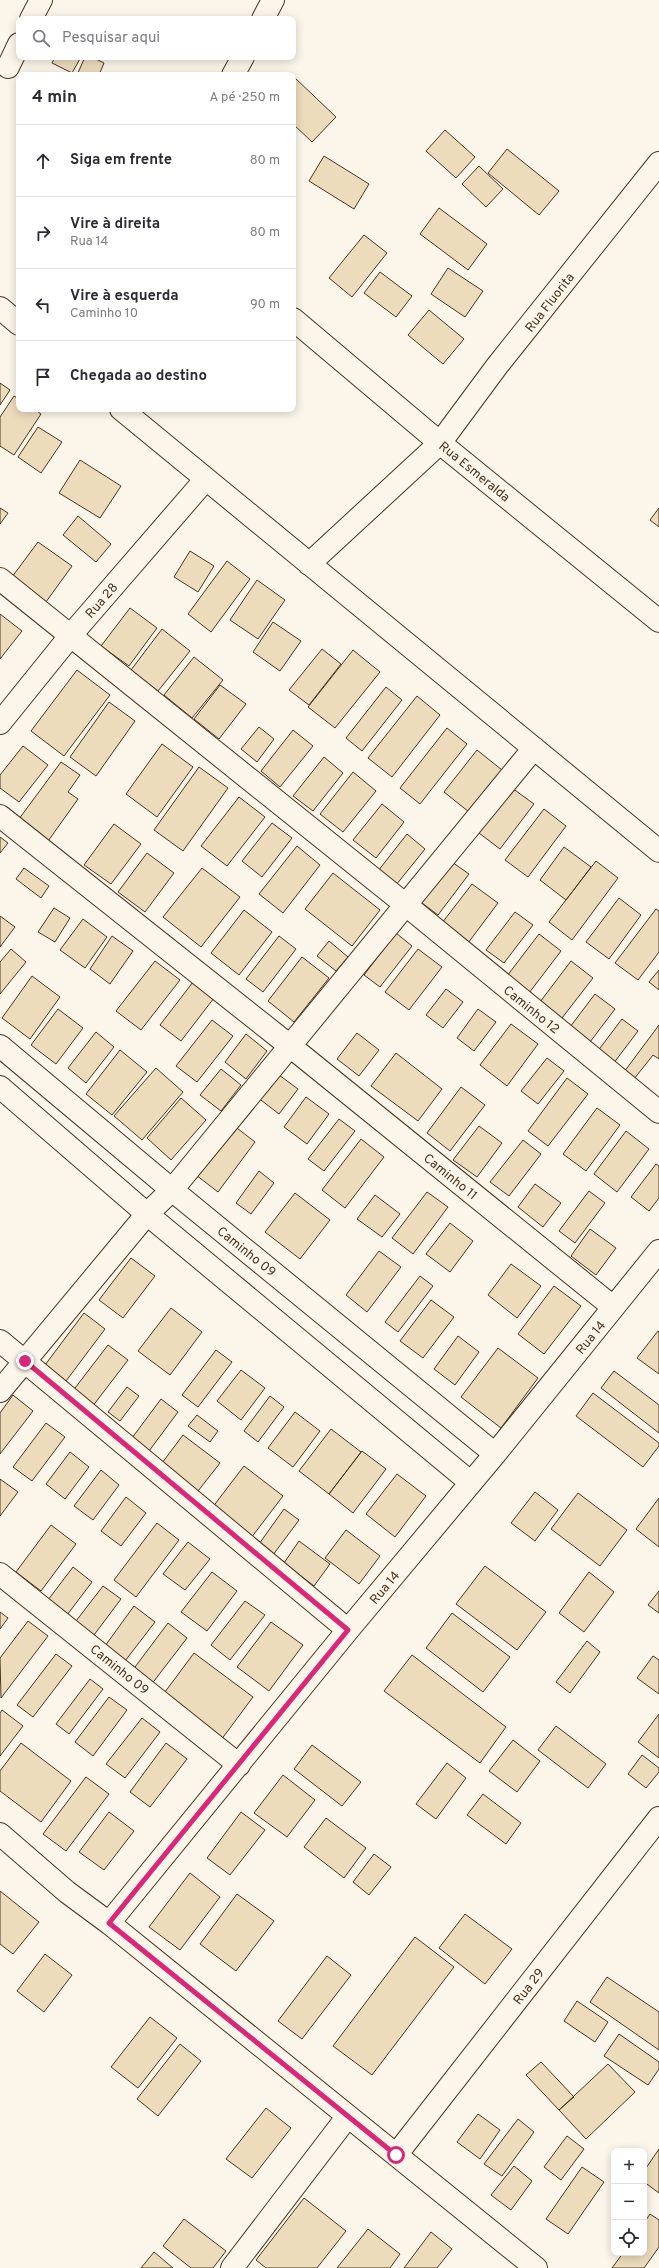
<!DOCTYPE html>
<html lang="pt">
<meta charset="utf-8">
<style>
:root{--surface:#fff;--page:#f2f2f3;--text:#2b2b33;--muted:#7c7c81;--line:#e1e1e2}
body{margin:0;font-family:Overpass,sans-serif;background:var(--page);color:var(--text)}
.controls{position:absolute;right:12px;bottom:12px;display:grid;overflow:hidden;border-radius:8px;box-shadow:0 2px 10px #0003}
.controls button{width:36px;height:36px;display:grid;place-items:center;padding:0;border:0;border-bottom:1px solid var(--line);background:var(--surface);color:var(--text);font:20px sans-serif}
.stop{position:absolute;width:12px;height:12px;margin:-9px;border:3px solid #db2777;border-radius:50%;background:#fff}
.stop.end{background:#db2777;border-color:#fff;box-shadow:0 1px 4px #0008}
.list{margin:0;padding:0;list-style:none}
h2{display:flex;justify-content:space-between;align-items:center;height:52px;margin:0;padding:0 16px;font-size:17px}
h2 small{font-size:13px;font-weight:400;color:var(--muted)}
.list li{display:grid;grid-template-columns:26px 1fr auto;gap:12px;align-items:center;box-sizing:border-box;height:72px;padding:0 16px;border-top:1px solid var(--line)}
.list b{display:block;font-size:15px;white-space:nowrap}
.list p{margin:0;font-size:13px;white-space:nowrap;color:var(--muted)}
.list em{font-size:13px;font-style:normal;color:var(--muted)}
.icon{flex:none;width:22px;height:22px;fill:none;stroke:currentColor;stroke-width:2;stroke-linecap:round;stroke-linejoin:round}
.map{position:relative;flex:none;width:659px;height:2268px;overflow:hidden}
.search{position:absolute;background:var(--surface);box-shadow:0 2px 10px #0003;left:16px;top:16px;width:280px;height:44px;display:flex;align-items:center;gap:10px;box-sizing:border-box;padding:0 14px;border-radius:8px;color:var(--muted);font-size:15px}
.panel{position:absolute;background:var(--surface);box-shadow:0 2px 10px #0003;left:16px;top:72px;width:280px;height:340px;border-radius:8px}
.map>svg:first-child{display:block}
.building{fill:#ecdcbc;stroke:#4a3520}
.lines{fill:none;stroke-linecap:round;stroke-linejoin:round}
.street-casing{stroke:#4a3520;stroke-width:24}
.street{stroke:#fbf6e9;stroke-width:22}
.route{stroke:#db2777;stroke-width:5}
.labels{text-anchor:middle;stroke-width:3;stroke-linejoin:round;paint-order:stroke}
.street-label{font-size:13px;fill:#4a3520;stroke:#fbf6e9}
</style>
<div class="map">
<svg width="659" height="2268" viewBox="0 0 659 2268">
<rect width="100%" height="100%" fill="#fbf6e9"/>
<!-- building -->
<path class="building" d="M55,57H81L72,73L52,63Z
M85,57H92L104,63L99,75H77Z
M294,77L336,117L312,142L293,124Z
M445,130L475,157L456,178L426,151Z
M507,149L559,191L539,215L488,173Z
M324,156L369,184L354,209L309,181Z
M479,166L503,189L486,207L462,184Z
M439,208L487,244L468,270L420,234Z
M364,235L387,253L352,297L329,278Z
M448,268L483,291L465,317L431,294Z
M380,272L412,296L396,317L364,293Z
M429,310L464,339L443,364L408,335Z
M0,383L10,390L0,405Z
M14,396L19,399V409H34L41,414L14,455L0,446V417Z
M38,427L62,442L41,473L18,457Z
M80,460L121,486L100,518L59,493Z
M0,508L8,513L0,524Z
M659,508V527L650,520Z
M78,516L111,544L96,562L63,535Z
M38,542L72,566L43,606L9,581Z
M190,551L214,566L198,592L174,577Z
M227,561L250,579L211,632L188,614Z
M257,580L285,600L258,639L230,620Z
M130,608L157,628L129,666L101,646Z
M0,614L22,631L0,659Z
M273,622L301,641L280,671L253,652Z
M162,629L190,651L158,691L131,670Z
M322,649L341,664L309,705L289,690Z
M353,650L380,672L335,728L308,707Z
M194,657L223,680L192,718L164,695Z
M77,670L110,695L64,756L31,731Z
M220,685L246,704L219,739L194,719Z
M386,687L402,700L362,751L346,738Z
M417,696L440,715L392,777L368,758Z
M109,702L135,721L96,776L70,757Z
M259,727L274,739L257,762L241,749Z
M447,728L467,744L420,804L400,788Z
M293,730L313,746L280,787L261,771Z
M162,744L193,767L157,817L126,794Z
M23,746L48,765L19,802L0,788V775Z
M477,750L502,770L469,812L444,792Z
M324,757L343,773L313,811L293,796Z
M61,762L80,775L68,792L78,799L46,844L16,823Z
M199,767L228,788L183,851L154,830Z
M353,772L376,791L343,832L320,814Z
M512,788L534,804L500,849L479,833Z
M239,797L265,817L227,866L201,846Z
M382,804L404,822L376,858L353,840Z
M544,809L566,826L528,877L505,860Z
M272,823L292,838L262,877L242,861Z
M114,824L141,844L111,884L84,865Z
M407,834L425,849L396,885L378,871Z
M0,837L8,843L0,853Z
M297,846L320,865L283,913L259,894Z
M564,847L591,867L566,900L540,880Z
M147,853L174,873L145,912L118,892Z
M449,860L469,874L438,915L418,900Z
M596,861L618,878L572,940L549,922Z
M24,868L49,886L41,898L16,879Z
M202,868L240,897L201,947L163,917Z
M333,873L380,910L352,946L305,909Z
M472,884L498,903L468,943L442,923Z
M619,898L641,915L609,959L586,942Z
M54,908L70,918L55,942L38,932Z
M656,909L659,911V952L638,980L615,963Z
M244,910L272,932L239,975L211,953Z
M515,912L533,925L504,963L486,950Z
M0,916L15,927L0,947Z
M83,919L107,937L85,968L60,950Z
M396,933L412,946L380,987L364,975Z
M539,934L561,951L529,993L507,976Z
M112,936L133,951L110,984L90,969Z
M279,936L296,949L263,992L246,979Z
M329,941L348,957L336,971L317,956Z
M11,949L26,962L0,994V962Z
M418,949L442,967L409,1010L385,992Z
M302,957L329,978L294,1022L268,1001Z
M155,961L180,980L141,1030L116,1011Z
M571,961L593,978L562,1018L540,1002Z
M659,970V990L649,982Z
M32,976L60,997L30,1039L2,1018Z
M193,982L214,998L181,1041L160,1025Z
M446,989L463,1002L443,1028L426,1015Z
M595,994L615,1009L590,1042L570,1027Z
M58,1009L83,1028L56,1064L31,1045Z
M478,1009L496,1022L474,1051L457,1038Z
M622,1019L638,1031L613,1064L597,1052Z
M212,1020L233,1036L197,1082L176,1066Z
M511,1024L538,1044L507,1086L480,1065Z
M659,1025V1059L653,1055L634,1079L624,1072Z
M96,1032L114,1047L86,1083L68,1068Z
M357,1033L379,1050L359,1076L337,1059Z
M246,1034L267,1051L246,1079L225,1062Z
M120,1050L147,1072L112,1115L86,1094Z
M396,1053L442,1089L418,1121L371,1086Z
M547,1058L564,1071L538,1104L521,1091Z
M156,1068L183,1092L142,1140L114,1116Z
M221,1069L241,1085L221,1111L200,1095Z
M275,1072L298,1089L279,1114L257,1097Z
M567,1078L588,1094L548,1146L528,1131Z
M461,1087L485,1105L450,1151L427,1133Z
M306,1097L329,1114L307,1144L284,1127Z
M181,1098L206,1120L171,1160L147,1138Z
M597,1108L620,1125L586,1171L563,1154Z
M339,1119L355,1131L324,1171L308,1159Z
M233,1125L255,1142L218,1192L196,1175Z
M479,1126L502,1143L477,1177L453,1160Z
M626,1131L649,1149L617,1192L594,1174Z
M361,1139L384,1157L345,1208L322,1190Z
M523,1140L541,1154L509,1196L490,1182Z
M656,1164L659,1166V1198L649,1211L631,1197Z
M259,1171L274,1183L251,1214L236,1203Z
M535,1184L561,1203L543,1227L518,1207Z
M589,1191L605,1203L575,1243L559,1231Z
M427,1192L448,1207L413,1254L392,1238Z
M295,1193L330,1220L300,1259L265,1232Z
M375,1195L400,1214L382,1237L357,1219Z
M450,1223L473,1241L450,1272L426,1254Z
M590,1229L616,1248L596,1275L571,1256Z
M379,1251L401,1267L367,1312L346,1295Z
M131,1258L155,1276L123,1318L99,1300Z
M511,1264L541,1286L517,1318L488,1295Z
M420,1276L433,1286L398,1332L385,1322Z
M554,1286L581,1306L544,1354L518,1334Z
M431,1300L454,1317L423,1358L400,1341Z
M171,1308L202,1332L170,1375L138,1351Z
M84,1313L105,1329L66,1381L45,1365Z
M658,1331L659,1332V1374L637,1358Z
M458,1336L479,1352L455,1385L434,1369Z
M108,1345L128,1360L92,1407L72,1392Z
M498,1348L538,1378L501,1428L461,1397Z
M216,1350L232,1362L198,1407L182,1395Z
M241,1370L265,1388L241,1420L217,1401Z
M614,1371L659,1405V1433L601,1388Z
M127,1387L139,1396L120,1421L108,1412Z
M593,1393L659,1443V1446L643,1467L576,1416Z
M13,1395L33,1411L0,1454V1413Z
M270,1396L284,1407L258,1442L244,1431Z
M161,1399L178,1412L149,1451L132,1438Z
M295,1412L320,1431L293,1467L268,1448Z
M197,1415L218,1431L210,1442L188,1426Z
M46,1423L65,1437L32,1481L13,1467Z
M331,1429L361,1452L329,1494L299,1471Z
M183,1435L220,1463L198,1491L162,1463Z
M362,1451L386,1469L353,1513L329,1494Z
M70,1452L89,1467L65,1499L46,1484Z
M244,1466L283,1496L251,1538L212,1508Z
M101,1470L119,1485L93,1520L74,1506Z
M397,1474L426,1496L395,1537L366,1514Z
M0,1479L18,1492L0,1516Z
M535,1492L558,1510L535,1541L511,1523Z
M578,1493L627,1530L600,1566L551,1529Z
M126,1497L146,1513L121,1546L101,1531Z
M659,1498V1547L636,1529Z
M284,1509L299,1520L273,1555L259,1544Z
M157,1523L179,1540L136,1597L114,1580Z
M51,1525L76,1544L41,1591L16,1572Z
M346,1530L380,1556L359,1584L325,1558Z
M299,1541L330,1564L314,1586L284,1563Z
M188,1542L210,1559L185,1590L163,1574Z
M485,1566L546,1612L517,1650L456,1604Z
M73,1567L92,1582L67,1615L48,1600Z
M212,1572L237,1591L207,1631L181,1612Z
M589,1572L614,1592L584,1632L559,1613Z
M103,1586L121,1599L94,1635L76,1621Z
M659,1591V1613L648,1605Z
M245,1601L265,1615L230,1660L211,1645Z
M134,1606L155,1622L125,1661L105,1646Z
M0,1612L8,1618L0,1629Z
M452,1613L510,1657L483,1692L426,1648Z
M28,1621L48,1636L1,1698L0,1658Z
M271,1622L303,1645L269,1691L237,1667Z
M168,1623L187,1638L151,1685L132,1671Z
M587,1641L600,1652L570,1693L556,1682Z
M194,1653L253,1697L221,1740L162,1696Z
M56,1654L72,1666L33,1717L17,1705Z
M412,1655L506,1727L480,1763L384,1691Z
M653,1656L659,1660V1694L637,1678Z
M90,1679L103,1689L69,1734L56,1724Z
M109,1697L127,1710L93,1756L75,1742Z
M2,1710L23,1726L0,1756V1713Z
M659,1714V1758L638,1742Z
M142,1718L160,1732L125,1778L106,1764Z
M556,1726L606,1764L588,1788L538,1750Z
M513,1740L540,1761L517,1792L489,1771Z
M21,1743L71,1781L41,1822L0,1791V1771Z
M166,1743L187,1759L150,1807L130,1792Z
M312,1745L361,1782L342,1806L294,1769Z
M642,1755L659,1768V1772L646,1788L628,1774Z
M447,1763L466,1778L436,1819L416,1804Z
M283,1775L315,1800L287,1837L254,1813Z
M86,1777L109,1794L66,1851L43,1834Z
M483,1794L521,1823L506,1844L467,1815Z
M109,1812L134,1831L104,1870L79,1852Z
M241,1812L265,1830L230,1875L207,1858Z
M326,1818L366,1848L344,1878L304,1847Z
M374,1854L391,1867L369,1895L353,1882Z
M190,1873L220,1897L180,1950L149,1927Z
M0,1891L39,1922L13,1954L0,1944Z
M237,1894L274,1921L236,1971L200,1944Z
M465,1914L512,1949L485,1984L439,1948Z
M415,1937L454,1967L372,2075L333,2046Z
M45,1954L72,1975L44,2012L17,1991Z
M327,1956L351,1975L302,2039L278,2021Z
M607,1977L659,2012V2050L590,2002Z
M577,2001L608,2022L595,2042L564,2021Z
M150,2017L177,2038L138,2088L111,2067Z
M619,2034L659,2062V2069L648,2085L604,2056Z
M180,2044L201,2061L158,2116L137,2099Z
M541,2062L574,2097L559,2110L526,2075Z
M608,2064L635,2092L586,2139L559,2110Z
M266,2108L291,2128L252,2178L226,2159Z
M478,2114L500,2130L480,2159L457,2142Z
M518,2119L534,2132L502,2176L484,2164Z
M567,2136L584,2149L561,2180L544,2167Z
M659,2149V2193L644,2182V2171Z
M514,2166L532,2181L511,2210L491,2195Z
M582,2167L604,2182L568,2234L546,2219Z
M304,2198L346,2231L317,2268H266L256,2260Z
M650,2214L659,2220V2247L644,2268H612L623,2253H644V2223Z
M184,2219L226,2251L213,2268H191L163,2246Z
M368,2229L400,2254L390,2268H337Z
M431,2232L452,2249L437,2268H404Z
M154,2252L173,2268H141Z"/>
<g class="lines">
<!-- street casing -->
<g class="street-casing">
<path id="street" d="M31,19L41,0
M263,19L273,0
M8,67L19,44
M233,75L243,57
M0,308L19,324
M293,319L440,443L659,621
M121,409L659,851
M309,564L440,443L497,366L659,163
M0,579L406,905L659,1112
M0,723L71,635L205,480
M0,816L290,1046L613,1307
M0,1046L172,1190L495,1454
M0,1087L147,1214L470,1482
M0,1341L348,1630
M0,1391L147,1214L172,1190L534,748
M0,1574L239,1765
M0,1834L67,1892L109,1923L536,2268
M109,1923L348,1630L495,1454L659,1251
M396,2155L659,1818
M232,2268L348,2116"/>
</g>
<!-- street -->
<use href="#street" class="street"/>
</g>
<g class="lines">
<!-- route -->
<path class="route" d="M25,1361L348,1630L109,1923L396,2155"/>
</g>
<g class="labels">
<!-- street labels -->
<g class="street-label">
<text transform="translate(549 302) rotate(-52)" y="5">Rua Fluorita</text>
<text transform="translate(475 471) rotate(39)" y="5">Rua Esmeralda</text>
<text transform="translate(101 600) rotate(-49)" y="5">Rua 28</text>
<text transform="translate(532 1009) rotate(39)" y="5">Caminho 12</text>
<text transform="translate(451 1176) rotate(39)" y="5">Caminho 11</text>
<text transform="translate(247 1251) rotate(39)" y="5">Caminho 09</text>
<text transform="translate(590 1337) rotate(-51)" y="5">Rua 14</text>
<text transform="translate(384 1587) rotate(-50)" y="5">Rua 14</text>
<text transform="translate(120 1669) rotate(39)" y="5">Caminho 09</text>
<text transform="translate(528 1986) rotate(-52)" y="5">Rua 29</text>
</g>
</g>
</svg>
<div class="controls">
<button>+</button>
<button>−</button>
<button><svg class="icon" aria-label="locate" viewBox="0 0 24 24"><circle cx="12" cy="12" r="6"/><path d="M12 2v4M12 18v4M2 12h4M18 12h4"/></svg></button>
</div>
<div class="stop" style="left:396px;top:2155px"></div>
<div class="stop end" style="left:25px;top:1361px"></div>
<div class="search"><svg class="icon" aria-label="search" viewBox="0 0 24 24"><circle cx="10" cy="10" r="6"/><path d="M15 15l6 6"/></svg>Pesquisar aqui</div>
<section class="panel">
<h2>4 min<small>A pé · 250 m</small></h2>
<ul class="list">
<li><svg class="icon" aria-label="ahead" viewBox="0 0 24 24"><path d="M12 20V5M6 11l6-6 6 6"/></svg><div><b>Siga em frente</b></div><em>80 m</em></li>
<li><svg class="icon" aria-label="right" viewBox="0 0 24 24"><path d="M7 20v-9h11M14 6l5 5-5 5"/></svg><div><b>Vire à direita</b><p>Rua 14</p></div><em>80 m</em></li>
<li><svg class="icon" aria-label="left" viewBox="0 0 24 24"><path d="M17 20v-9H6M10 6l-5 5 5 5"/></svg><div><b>Vire à esquerda</b><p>Caminho 10</p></div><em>90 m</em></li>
<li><svg class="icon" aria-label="arrive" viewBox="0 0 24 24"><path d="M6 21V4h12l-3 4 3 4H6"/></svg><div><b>Chegada ao destino</b></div></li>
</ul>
</section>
</div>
